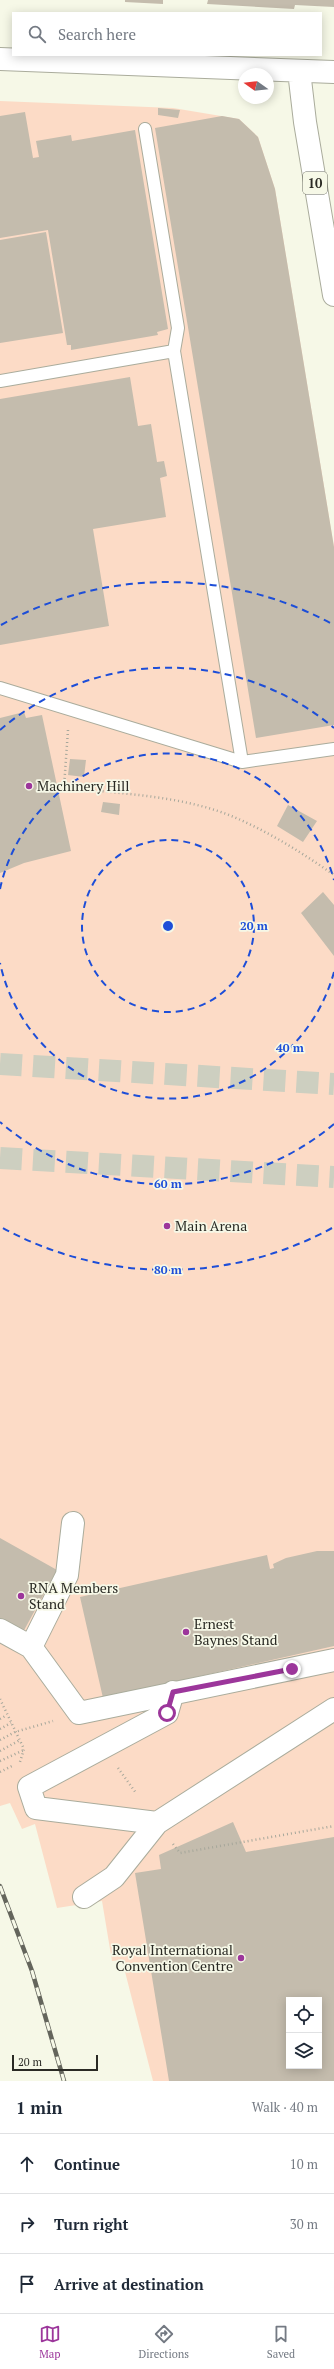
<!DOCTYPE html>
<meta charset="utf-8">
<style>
:root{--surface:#fff;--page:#f6f6f7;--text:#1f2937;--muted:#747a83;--line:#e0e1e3;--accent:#9c369b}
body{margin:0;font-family:"PT Serif",serif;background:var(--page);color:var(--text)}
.controls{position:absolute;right:12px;bottom:12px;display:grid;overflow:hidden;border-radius:0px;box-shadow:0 2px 10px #0003}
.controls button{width:36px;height:36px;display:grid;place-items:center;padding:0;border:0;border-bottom:1px solid var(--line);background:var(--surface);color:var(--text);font:20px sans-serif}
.compass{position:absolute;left:238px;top:68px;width:36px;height:36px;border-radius:50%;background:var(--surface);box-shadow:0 2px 10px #0003;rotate:285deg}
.scale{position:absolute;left:12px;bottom:10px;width:86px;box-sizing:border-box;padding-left:4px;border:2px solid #2a2a24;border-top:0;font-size:11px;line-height:14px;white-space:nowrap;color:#2a2a24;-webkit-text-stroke:3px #f6f8e7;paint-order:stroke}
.stop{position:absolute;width:12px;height:12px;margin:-9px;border:3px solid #9c369b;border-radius:50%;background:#fff}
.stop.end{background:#9c369b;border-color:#fff;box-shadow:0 1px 4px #0008}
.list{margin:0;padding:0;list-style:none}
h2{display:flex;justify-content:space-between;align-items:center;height:52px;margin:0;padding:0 16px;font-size:17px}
h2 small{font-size:13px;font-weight:400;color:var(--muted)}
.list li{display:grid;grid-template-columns:26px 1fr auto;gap:12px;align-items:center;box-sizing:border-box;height:60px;padding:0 16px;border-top:1px solid var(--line)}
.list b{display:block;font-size:15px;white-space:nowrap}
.list em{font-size:13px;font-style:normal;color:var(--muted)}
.icon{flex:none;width:22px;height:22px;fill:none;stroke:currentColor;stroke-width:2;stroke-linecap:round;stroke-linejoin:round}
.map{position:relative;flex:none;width:334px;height:2081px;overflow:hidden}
.search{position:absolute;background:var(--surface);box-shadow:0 2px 10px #0003;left:12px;right:12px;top:12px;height:44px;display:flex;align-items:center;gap:10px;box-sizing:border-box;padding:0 14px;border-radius:0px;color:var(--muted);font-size:15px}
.sheet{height:232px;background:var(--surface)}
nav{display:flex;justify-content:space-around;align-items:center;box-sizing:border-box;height:56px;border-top:1px solid var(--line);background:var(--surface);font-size:11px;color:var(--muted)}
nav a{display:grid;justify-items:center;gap:2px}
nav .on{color:var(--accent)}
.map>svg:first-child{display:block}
.green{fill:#fcdbc6;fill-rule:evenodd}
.building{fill:#c4bcad;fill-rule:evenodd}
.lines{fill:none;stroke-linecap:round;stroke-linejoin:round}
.motorway-tunnel{stroke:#cdcfc0;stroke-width:22;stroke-dasharray:22 11;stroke-linecap:butt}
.service-casing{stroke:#aaac9c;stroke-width:14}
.minor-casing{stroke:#aaac9c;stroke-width:24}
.primary-casing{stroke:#aaac9c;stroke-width:24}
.path{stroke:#a6a79b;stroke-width:2.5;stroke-dasharray:1 3;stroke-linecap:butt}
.service{stroke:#fff;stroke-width:12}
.minor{stroke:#fff;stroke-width:22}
.primary{stroke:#fff;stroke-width:22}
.rail-casing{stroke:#64655c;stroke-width:4.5}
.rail{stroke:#f6f8e7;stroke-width:3;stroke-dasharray:9;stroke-linecap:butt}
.route{stroke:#9c369b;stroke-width:5}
.ring{fill:none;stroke:#1d4ed8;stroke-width:2;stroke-dasharray:7 5}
.poi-dot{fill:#9c369b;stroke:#f6f8e7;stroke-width:1.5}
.labels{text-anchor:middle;stroke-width:3.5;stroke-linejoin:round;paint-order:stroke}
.shield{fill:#f6f8e7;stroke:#67685e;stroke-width:1}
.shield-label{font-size:13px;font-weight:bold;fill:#2a2a24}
.poi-label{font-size:14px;fill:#2a2a24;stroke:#f6f8e7;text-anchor:start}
.centre{fill:#1d4ed8;stroke:#f6f8e7;stroke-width:2}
.ring-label{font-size:12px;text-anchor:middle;font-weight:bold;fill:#1d4ed8;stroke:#f6f8e7;stroke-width:3.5;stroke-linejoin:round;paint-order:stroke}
</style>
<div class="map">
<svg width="334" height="2081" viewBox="0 0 334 2081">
<rect width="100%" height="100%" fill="#f6f8e7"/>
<!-- green -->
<path class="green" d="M0,101L173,108L239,119L258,137L275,189L334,547V2081H153L122,1960L112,1961L102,1901L57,1908L35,1824L22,1829L10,1803L0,1806ZM289,2000H319V2066H289Z"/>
<!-- building -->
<path class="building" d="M125,0H163V4L125,2Z
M208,0H334V7L295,5L294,9L207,4Z
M158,108L180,110L178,118L158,115Z
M25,112L33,158L39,157L36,141L71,135L72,141L135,130L168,329L157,332L158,335L71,350V345H67L48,230L0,238V116Z
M222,116L239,119L258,137L275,189L334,547V725L256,738L155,128Z
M46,232L63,333L0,343V240Z
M130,377L138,426L151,424L157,462L164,461L167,476L160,478L166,517L93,529L109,626L0,645V399Z
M24,712L26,718L42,715L71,851L24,863L0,873V718Z
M70,759L86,760L84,777L68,775Z
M103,802L120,804L119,815L101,812Z
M288,805L317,821L303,842L277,826Z
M323,892L334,905V956L301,913Z
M0,1538L57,1570L22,1634L0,1622Z
M317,1551H334V1646L103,1698L80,1597L267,1555L270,1569L274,1568L273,1564L286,1558Z
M233,1822L246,1852L334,1837V2081H169L135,1873L161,1869L159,1855ZM289,2000H319V2066H289Z"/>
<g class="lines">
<!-- motorway-tunnel -->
<path class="motorway-tunnel" d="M0,1064L334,1084
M0,1158L334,1177"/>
<!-- service casing -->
<g class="service-casing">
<path id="service" d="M145,129L178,328L174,351
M0,381L174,351L242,762
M0,688L242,762L334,749"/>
</g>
<!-- minor casing -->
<g class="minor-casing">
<path id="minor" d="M0,1630L31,1647L79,1713L334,1660
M31,1647L67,1575L73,1523
M157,1823L36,1808L29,1787L167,1713L173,1692
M84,1897L114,1877L157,1823L334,1709"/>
</g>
<!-- primary casing -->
<g class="primary-casing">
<path id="primary" d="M0,59L334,72
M299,71L305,122L334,295"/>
</g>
<!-- path -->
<path class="path" d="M68,730L64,787C118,794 178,795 229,815C266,830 301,852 334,875
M0,1699L24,1749L20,1762
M0,1719L7,1715
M0,1729L11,1723
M0,1740L15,1732L53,1721
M0,1751L20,1740
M0,1761L24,1750
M118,1768L136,1793
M0,1772L12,1766
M173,1844L180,1853L334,1826"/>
<!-- service -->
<use href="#service" class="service"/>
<!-- minor -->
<use href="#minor" class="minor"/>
<!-- primary -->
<use href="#primary" class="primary"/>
<!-- rail casing -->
<g class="rail-casing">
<path id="rail" d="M0,1886L32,1971L64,2081"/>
</g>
<!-- rail -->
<use href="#rail" class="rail"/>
</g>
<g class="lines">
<!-- route -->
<path class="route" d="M167,1713L173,1692L292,1669"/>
</g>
<!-- distance rings -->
<g class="ring">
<circle cx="168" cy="926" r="86"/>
<path d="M334 972A172 172 0 0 1 0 963M0 889A172 172 0 0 1 334 880"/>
<path d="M334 1124A258 258 0 0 1 0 1122M0 730A258 258 0 0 1 334 728"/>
<path d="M332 1228A344 344 0 0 1 1 1227M1 625A344 344 0 0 1 332 624"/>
</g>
<!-- markers -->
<g class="poi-dot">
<circle cx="29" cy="786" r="4"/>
<circle cx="167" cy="1226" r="4"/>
<circle cx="21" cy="1596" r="4"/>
<circle cx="186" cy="1632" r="4"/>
<circle cx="241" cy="1958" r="4"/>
</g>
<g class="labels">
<!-- shield labels -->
<rect class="shield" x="303" y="172" width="24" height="22" rx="3"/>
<g class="shield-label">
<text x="315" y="188">10</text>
</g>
<!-- poi labels -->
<g class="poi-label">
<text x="37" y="791">Machinery Hill</text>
<text x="175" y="1231">Main Arena</text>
<text x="29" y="1593">RNA Members<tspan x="29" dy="16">Stand</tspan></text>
<text x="194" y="1629">Ernest<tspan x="194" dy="16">Baynes Stand</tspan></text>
<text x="233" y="1955" text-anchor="end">Royal International<tspan x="233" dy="16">Convention Centre</tspan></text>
</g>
</g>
<circle cx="168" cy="926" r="6" class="centre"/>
<g class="ring-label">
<text x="254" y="930">20 m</text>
<text x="290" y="1052">40 m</text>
<text x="168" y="1188">60 m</text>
<text x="168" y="1274">80 m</text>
</g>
</svg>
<div class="controls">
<button><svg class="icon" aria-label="locate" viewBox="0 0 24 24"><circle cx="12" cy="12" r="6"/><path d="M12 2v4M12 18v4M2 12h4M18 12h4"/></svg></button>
<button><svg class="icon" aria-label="layers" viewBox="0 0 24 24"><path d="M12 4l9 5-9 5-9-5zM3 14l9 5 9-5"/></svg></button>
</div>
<svg class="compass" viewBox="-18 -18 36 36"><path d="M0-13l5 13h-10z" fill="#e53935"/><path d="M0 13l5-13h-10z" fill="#747a83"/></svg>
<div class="scale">20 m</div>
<div class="stop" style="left:167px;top:1713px"></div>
<div class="stop end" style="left:292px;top:1669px"></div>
<div class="search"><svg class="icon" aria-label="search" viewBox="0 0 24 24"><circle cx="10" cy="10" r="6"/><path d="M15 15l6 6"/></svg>Search here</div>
</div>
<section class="sheet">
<h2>1 min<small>Walk · 40 m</small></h2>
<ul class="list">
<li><svg class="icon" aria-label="ahead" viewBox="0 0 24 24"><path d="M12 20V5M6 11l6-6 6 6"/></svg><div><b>Continue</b></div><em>10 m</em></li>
<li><svg class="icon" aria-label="right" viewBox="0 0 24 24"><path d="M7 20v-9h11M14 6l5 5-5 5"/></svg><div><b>Turn right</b></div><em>30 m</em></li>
<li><svg class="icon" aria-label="arrive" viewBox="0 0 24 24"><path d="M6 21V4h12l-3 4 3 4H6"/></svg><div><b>Arrive at destination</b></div></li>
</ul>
</section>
<nav>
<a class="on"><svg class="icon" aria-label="map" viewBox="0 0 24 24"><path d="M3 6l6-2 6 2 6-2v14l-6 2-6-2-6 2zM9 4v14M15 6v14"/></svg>Map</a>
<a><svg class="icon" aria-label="directions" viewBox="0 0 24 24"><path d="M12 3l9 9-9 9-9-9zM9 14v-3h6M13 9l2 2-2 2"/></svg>Directions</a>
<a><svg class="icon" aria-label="saved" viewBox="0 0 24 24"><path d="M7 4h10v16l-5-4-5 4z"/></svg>Saved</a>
</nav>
